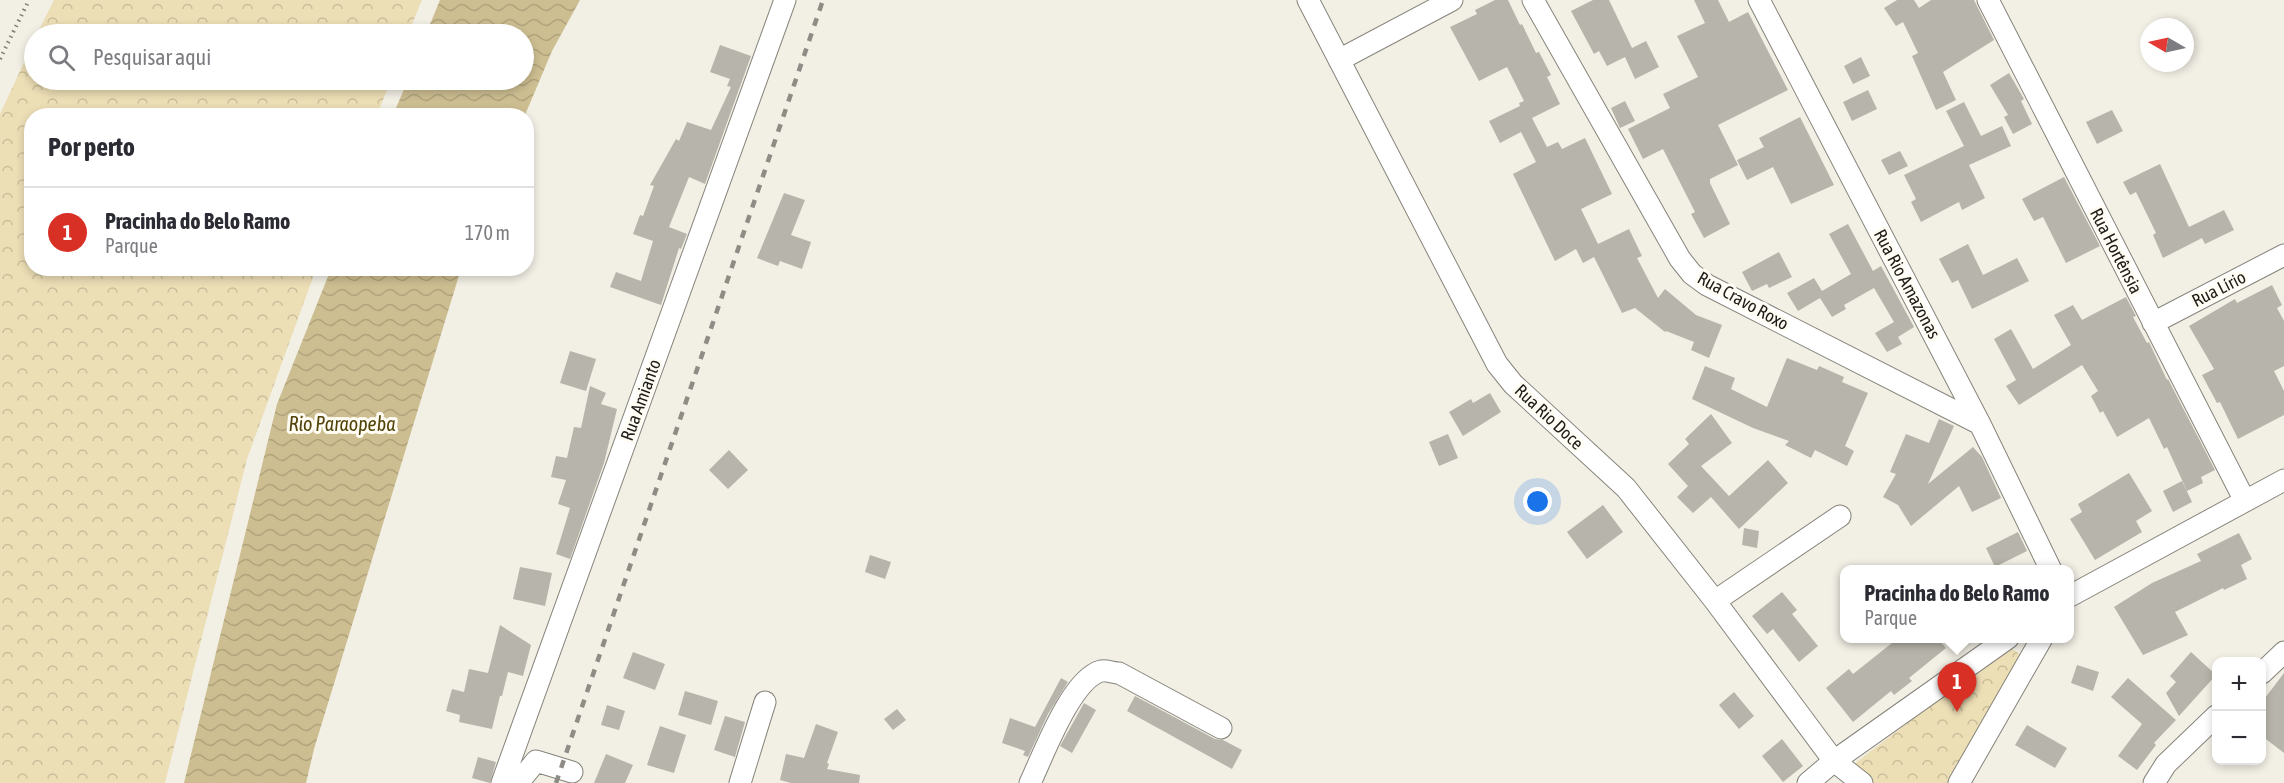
<!DOCTYPE html>
<html lang="pt">
<meta charset="utf-8">
<style>
:root{--surface:#fff;--page:#f7f7f7;--text:#2b2b33;--muted:#7c7c81;--line:#e1e1e2;--accent:#d93025}
body{margin:0;font-family:"Asap Condensed",sans-serif;background:var(--page);color:var(--text)}
.controls{position:absolute;right:18px;bottom:18px;display:grid;overflow:hidden;border-radius:12px;box-shadow:0 3px 9px #0003}
.controls button{width:54px;height:54px;display:grid;place-items:center;padding:0;border:0;border-bottom:2px solid var(--line);background:var(--surface);color:var(--text);font:30px sans-serif}
.compass{position:absolute;left:2140px;top:18px;width:54px;height:54px;border-radius:50%;background:var(--surface);box-shadow:0 3px 9px #0003;rotate:279deg}
.you{position:absolute;left:1538px;top:502px;width:21px;height:21px;margin:-15px;border:4px solid #fff;border-radius:50%;background:#1a73e8;box-shadow:0 0 0 9px #1a73e833}
.badge{display:grid;place-items:center;width:39px;height:39px;border-radius:50%;background:var(--accent);color:#fff;font-size:20px;font-weight:700}
.pin{position:absolute;translate:-50% -50px;filter:drop-shadow(0 2px 3px #0008)}
.pin::after{content:'';position:absolute;top:32px;width:21px;height:18px;background:inherit;clip-path:polygon(0 0,100% 0,50% 100%)}
.popup{position:absolute;left:1840px;top:565px;width:234px;height:78px;box-sizing:border-box;display:grid;place-content:center;border-radius:12px;background:var(--surface);filter:drop-shadow(0 2px 4px #0005);font-size:20px;white-space:nowrap;color:var(--muted)}
.popup b{font-size:22px;color:var(--text)}
.popup::after{content:'';position:absolute;left:50%;top:100%;margin-left:-12px;border:12px solid transparent;border-top-color:var(--surface)}
.list{margin:0;padding:0;list-style:none}
h2{display:flex;justify-content:space-between;align-items:center;height:78px;margin:0;padding:0 24px;font-size:26px}
h2 small{font-size:20px;font-weight:400;color:var(--muted)}
.list li{display:grid;grid-template-columns:39px 1fr auto;gap:18px;align-items:center;box-sizing:border-box;height:90px;padding:0 24px;border-top:2px solid var(--line)}
.list b{display:block;font-size:22px;white-space:nowrap}
.list p{margin:0;font-size:20px;white-space:nowrap;color:var(--muted)}
.list em{font-size:20px;font-style:normal;color:var(--muted)}
.icon{flex:none;width:33px;height:33px;fill:none;stroke:currentColor;stroke-width:2;stroke-linecap:round;stroke-linejoin:round}
.map{position:relative;flex:none;width:2284px;height:783px;overflow:hidden}
.search{position:absolute;background:var(--surface);box-shadow:0 3px 9px #0003;left:24px;top:24px;width:510px;height:66px;display:flex;align-items:center;gap:15px;box-sizing:border-box;padding:0 21px;border-radius:33px;color:var(--muted);font-size:22px}
.panel{position:absolute;background:var(--surface);box-shadow:0 3px 9px #0003;left:24px;top:108px;width:510px;height:168px;border-radius:24px}
.map>svg:first-child{display:block}
.forest{fill:url(#forest-crowns)}
.water{fill:url(#water-waves)}
.building{fill:#b7b4ab}
.lines{fill:none;stroke-linecap:round;stroke-linejoin:round}
.minor-casing{stroke:#86847b;stroke-width:23}
.path{stroke:#7f7d76;stroke-width:4;stroke-dasharray:1.5 4.5;stroke-linecap:butt}
.minor{stroke:#fff;stroke-width:21}
.rail{stroke:#8f8c85;stroke-width:4.5;stroke-dasharray:8 8;stroke-linecap:butt}
.labels{text-anchor:middle;stroke-width:6;stroke-linejoin:round;paint-order:stroke}
.street-label{font-size:18px;fill:#1e1c19;stroke:#fffcf4}
.water-label{font-size:20px;font-style:italic;fill:#534309;stroke:#fffcf4}
</style>
<div class="map">
<svg width="2284" height="783" viewBox="0 0 2284 783">
<defs>
<pattern id="forest-crowns" width="20" height="18" patternUnits="userSpaceOnUse" patternTransform="scale(1.5)"><rect width="20" height="18" fill="#ecdeb5"/><path d="M2 6a3 3 0 1 1 6 0M12 15a3 3 0 1 1 6 0" fill="none" stroke="#cabe9b"/></pattern>
<pattern id="water-waves" width="16" height="10" patternUnits="userSpaceOnUse" patternTransform="scale(1.5)"><rect width="16" height="10" fill="#cdbe91"/><path d="M0 5q4-4 8 0t8 0" fill="none" stroke="#b0a37c"/></pattern>
</defs>
<rect width="100%" height="100%" fill="#f2efe5"/>
<!-- forest -->
<path class="forest" d="M54,0H422L408,34H37Z
M34,41V80H391L377,115L32,116V268L316,269L247,459L165,783H0V114Z
M2009,646L2023,657L1954,783H1870L1850,767Z"/>
<!-- water -->
<path class="water" d="M440,0H580L552,51L525,115H393L408,80H524V34H426Z
M331,269H461L314,749L306,783H184L277,404Z"/>
<!-- building -->
<path class="building" d="M1495,0H1508L1520,25L1522,24L1536,53L1539,52L1551,75L1547,77L1560,104L1532,118L1547,147L1558,142L1562,149L1585,138L1612,194L1581,209L1598,244L1629,229L1642,256L1637,258L1658,298L1665,289L1696,315L1722,325L1709,358L1691,350L1694,342L1666,331L1665,332L1635,308L1622,313L1594,257L1583,263L1576,249L1555,261L1513,174L1536,162L1521,132L1500,143L1489,121L1520,106L1519,103L1524,101L1507,67L1479,81L1450,27L1477,14L1475,10Z
M1593,0H1609L1632,48L1646,41L1659,67L1635,79L1625,57L1607,66L1599,51L1594,54L1571,11Z
M1694,0H1718L1729,22L1748,12L1788,90L1718,125L1738,165L1710,179V183L1730,224L1704,238L1691,214L1695,212L1663,149L1643,159L1628,129L1670,108L1663,94L1698,77L1677,36L1705,23Z
M1897,0H1914L1919,8L1931,0H1974L1994,40L1943,72L1956,100L1936,110L1912,56L1918,53L1903,22L1896,26L1884,8Z
M720,45L751,56L705,184L689,177L669,227L687,234L681,249L679,248L661,305L610,287L616,272L641,281L653,241L633,234L640,215L643,216L654,186L650,185L676,139L679,141L687,122L711,130L731,87L727,86L730,79L710,72Z
M1861,57L1870,76L1853,84L1844,66Z
M2009,73L2024,99L2021,101L2032,124L2013,134L2004,117L2008,115L1990,85Z
M1868,90L1877,109L1852,121L1843,102Z
M1625,101L1635,121L1620,128L1611,108Z
M1964,102L1981,136L2002,126L2011,146L1969,165L1985,198L1962,210L1959,202L1921,222L1911,202L1916,199L1904,175L1964,146L1946,111Z
M2112,110L2123,131L2097,144L2086,122Z
M1800,117L1834,185L1791,204L1773,167L1747,180L1737,160L1764,147L1759,138Z
M1900,151L1908,166L1889,175L1881,160Z
M2160,164L2189,227L2224,210L2234,230L2205,244L2202,238L2163,258L2153,235L2156,233L2136,192L2130,195L2123,182Z
M2064,177L2100,246L2066,263L2043,217L2034,221L2022,199Z
M784,193L805,200L791,235L811,242L802,269L780,261L778,266L757,258Z
M1848,224L1873,271L1881,266L1914,327L1898,337L1902,344L1887,352L1875,333L1894,322L1874,288L1844,305L1846,309L1832,317L1820,298L1798,311L1787,293L1814,278L1822,291L1851,274L1829,234Z
M1968,244L1983,275L2017,258L2029,281L1972,309L1958,280L1952,283L1939,259Z
M1779,252L1792,277L1769,288L1767,284L1752,291L1742,272Z
M2272,285L2282,305L2277,308L2284,321V366L2274,371L2284,391V415L2238,439L2220,402L2217,403L2202,375L2214,369L2189,326L2235,299L2237,303Z
M2126,297L2136,316L2133,317L2147,343L2149,342L2167,380L2168,379L2215,470L2201,477L2203,483L2187,491L2167,447L2164,449L2149,418L2117,437L2103,411L2100,413L2091,396L2098,391L2082,365L2019,405L2006,386L2016,380L1994,339L2011,329L2033,369L2071,345L2054,315L2073,305L2082,320Z
M570,351L596,359L586,391L560,383Z
M1787,358L1817,370L1819,366L1844,377L1842,382L1868,393L1845,446L1854,451L1847,466L1815,450L1811,458L1785,445L1789,441L1753,428L1692,399L1705,366L1735,378L1731,389L1767,407Z
M590,386L606,393L601,404L617,409L604,463L570,559L556,554L570,508L558,504L566,480L551,477L556,456L567,458L574,427L581,428Z
M1490,393L1501,412L1463,436L1449,412L1471,399L1473,403Z
M1711,414L1732,443L1701,466L1729,496L1768,460L1788,483L1739,529L1711,497L1693,513L1677,497L1688,486L1668,464L1689,444L1685,439Z
M1939,419L1954,426L1928,484L1973,447L1982,457L2001,498L1972,512L1959,486L1911,526L1898,505L1883,497L1896,474L1890,472L1906,434L1929,443Z
M1448,434L1458,458L1439,466L1429,442Z
M729,450L748,470L728,489L709,470Z
M2129,473L2152,511L2136,521L2142,532L2095,560L2070,519L2082,512L2078,504Z
M2182,481L2192,502L2173,512L2163,491Z
M1603,505L1623,532L1587,559L1567,532Z
M1744,528L1759,531L1757,548L1742,545Z
M2018,532L2027,551L1995,567L1986,548Z
M2239,533L2252,559L2241,565L2247,579L2224,590L2223,588L2175,612L2188,635L2143,655L2114,607L2152,583L2201,561L2197,554Z
M870,555L891,562L885,579L865,572Z
M520,567L552,573L545,606L513,599Z
M1782,592L1797,610L1792,614L1818,646L1799,662L1773,629L1767,634L1752,616Z
M500,625L531,645L523,676L508,672L502,696H500L492,729L459,722L460,715L446,711L452,689L464,692L469,669L488,673Z
M1897,639H1938L1946,648L1909,678L1912,681L1894,695L1891,691L1853,722L1826,688L1849,669L1853,674Z
M633,652L665,664L655,690L623,678Z
M2191,652L2216,675L2179,716L2166,693L2176,682L2170,676Z
M2077,665L2099,672L2093,691L2071,683Z
M2284,673V753L2262,736V702Z
M1061,678L1068,682L1048,714L1028,757L1023,755L1025,751L1002,743L1010,718L1035,727Z
M2128,678L2176,720L2154,743L2156,745L2137,770L2118,756L2142,724L2111,697Z
M685,691L718,701L711,725L678,715Z
M1734,692L1754,716L1739,729L1719,705Z
M1135,696L1215,739L1223,740L1242,750L1232,769L1127,711Z
M1084,703L1096,710L1072,753L1060,746Z
M607,705L625,711L619,730L601,725Z
M897,709L906,720L893,730L884,719Z
M725,716L745,722L735,757L714,750Z
M816,724L838,732L827,763L829,764L827,769L860,775L859,783H791L780,780L786,754L804,758Z
M2027,725L2067,748L2055,768L2015,745Z
M660,726L686,735L674,773L647,765Z
M1782,739L1803,766L1783,782L1762,756Z
M606,754L633,765L625,783H594Z
M478,757L496,762L490,783L472,778Z"/>
<g class="lines">
<!-- minor casing -->
<g class="minor-casing">
<path id="minor" d="M1308,0L1497,364L1513,384L1626,488L1715,601L1834,761L1862,783
M1533,0L1680,259L1692,274L1707,285L1980,424
M1759,0L1980,424L2051,570
M1988,0L2245,501
M1339,60L1452,0
M2153,323L2284,255
M2070,596L2284,480
M1715,601L1840,516
M2262,673L2284,652
M502,783L785,0
M518,783L536,761L572,772
M740,783L765,702
M1030,783C1043,756 1071,679 1101,671C1106,670 1114,673 1119,673L1221,728
M1808,783L1834,761L2008,638
M1959,783L2042,638
M2154,783L2166,764L2216,716"/>
</g>
<!-- path -->
<path class="path" d="M0,59L29,0"/>
<!-- minor -->
<use href="#minor" class="minor"/>
<!-- rail -->
<path class="rail" d="M556,783L823,0"/>
</g>
<g class="labels">
<!-- street labels -->
<g class="street-label">
<text transform="translate(2116 251) rotate(63)" y="6">Rua Hortênsia</text>
<text transform="translate(1907 284) rotate(62)" y="6">Rua Rio Amazonas</text>
<text transform="translate(2219 289) rotate(-27)" y="6">Rua Lírio</text>
<text transform="translate(1743 301) rotate(29)" y="6">Rua Cravo Roxo</text>
<text transform="translate(641 400) rotate(-70)" y="6">Rua Amianto</text>
<text transform="translate(1549 417) rotate(43)" y="6">Rua Rio Doce</text>
</g>
<!-- water labels -->
<g class="water-label">
<text x="342" y="431">Rio Paraopeba</text>
</g>
</g>
</svg>
<div class="controls">
<button>+</button>
<button>−</button>
</div>
<svg class="compass" viewBox="-18 -18 36 36"><path d="M0-13l5 13h-10z" fill="#e53935"/><path d="M0 13l5-13h-10z" fill="#7c7c81"/></svg>
<div class="you"></div>
<div class="pin badge" style="left:1957px;top:712px">1</div>
<div class="popup"><b>Pracinha do Belo Ramo</b>Parque</div>
<div class="search"><svg class="icon" aria-label="search" viewBox="0 0 24 24"><circle cx="10" cy="10" r="6"/><path d="M15 15l6 6"/></svg>Pesquisar aqui</div>
<section class="panel">
<h2>Por perto<small></small></h2>
<ul class="list">
<li><span class="badge">1</span><div><b>Pracinha do Belo Ramo</b><p>Parque</p></div><em>170 m</em></li>
</ul>
</section>
</div>
